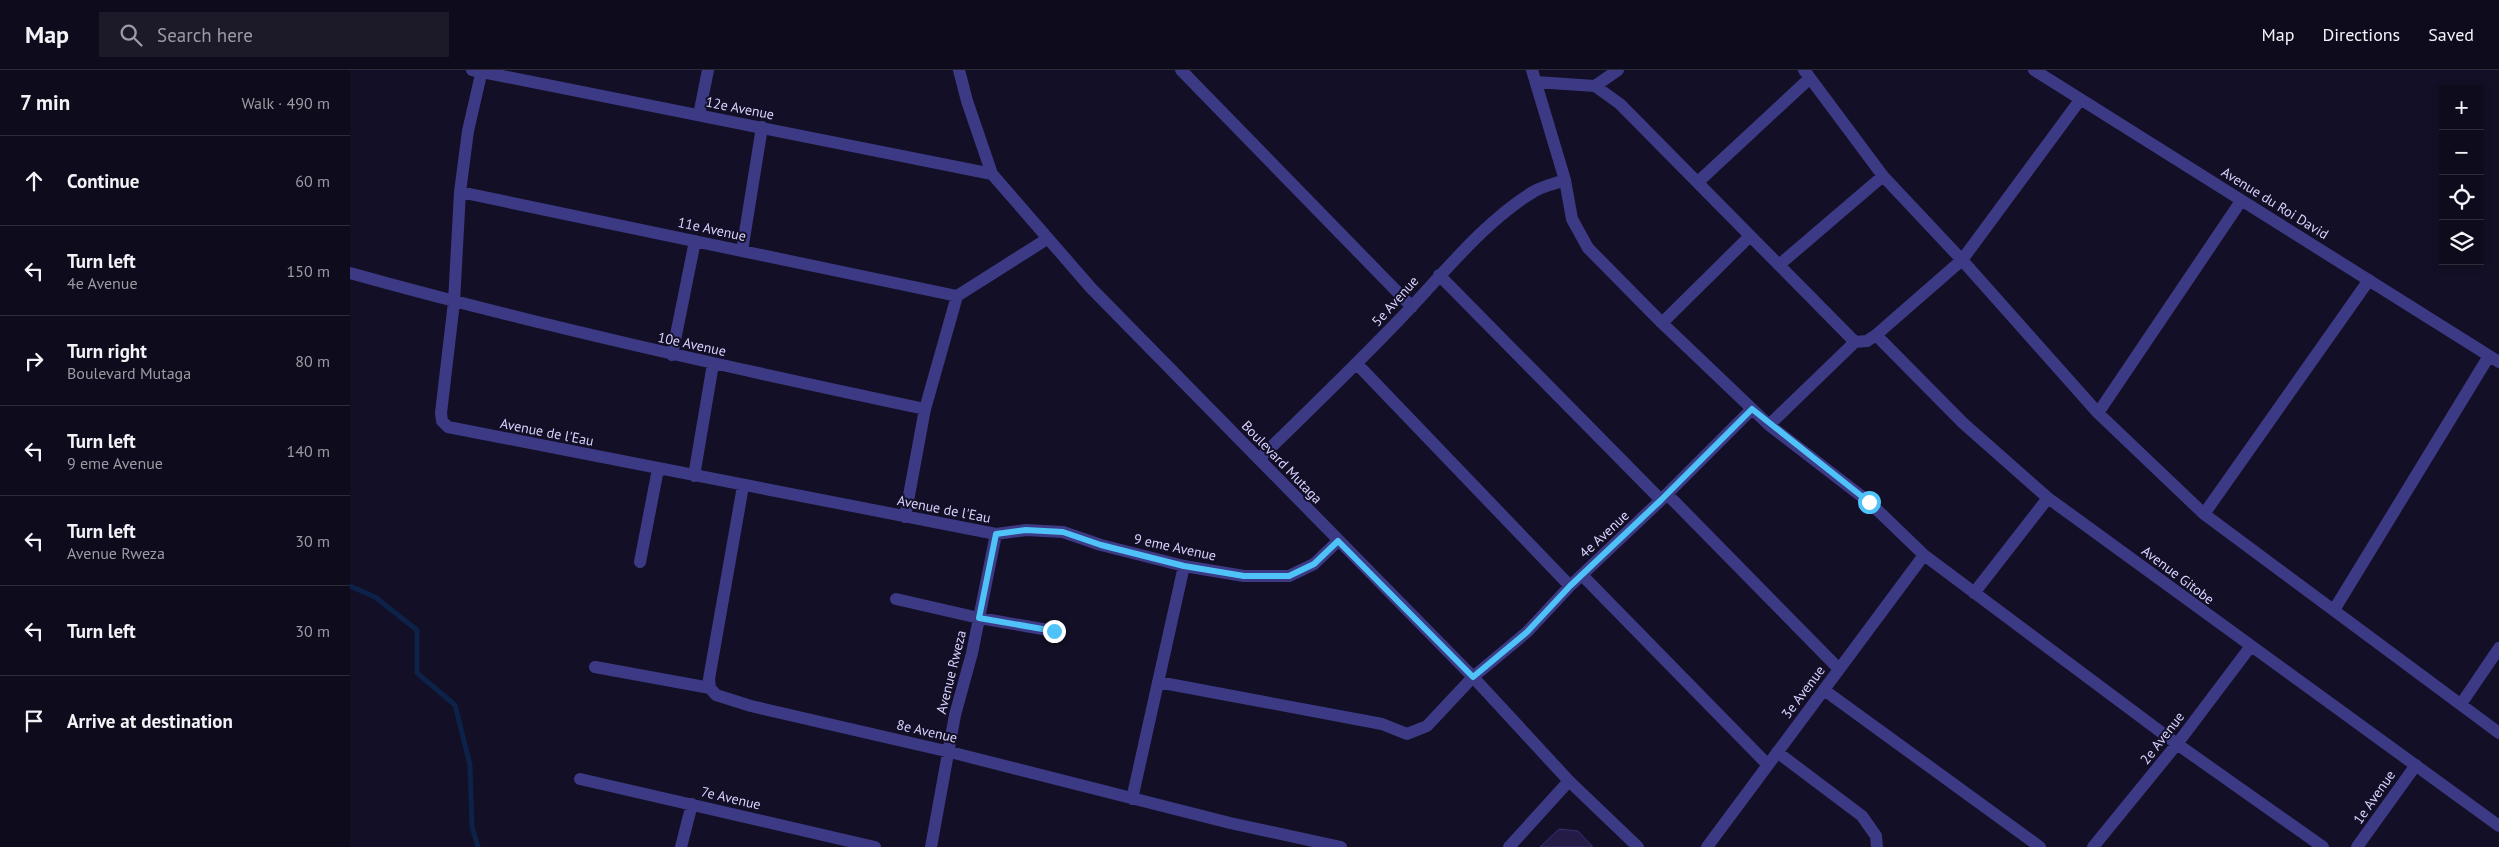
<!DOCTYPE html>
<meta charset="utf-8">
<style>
:root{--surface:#0e0b1c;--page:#1c1929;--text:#f1f3f6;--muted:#9b9ba3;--line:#2e2b3b}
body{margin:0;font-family:"PT Sans",sans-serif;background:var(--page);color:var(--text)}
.controls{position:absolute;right:15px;top:15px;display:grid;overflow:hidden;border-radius:0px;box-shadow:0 2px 8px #0003}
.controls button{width:45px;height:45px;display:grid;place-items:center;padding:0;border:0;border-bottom:1px solid var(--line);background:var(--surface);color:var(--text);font:25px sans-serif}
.stop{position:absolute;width:15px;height:15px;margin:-11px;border:4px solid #4fc3f7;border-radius:50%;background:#fff}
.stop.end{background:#4fc3f7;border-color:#fff;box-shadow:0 1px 5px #0008}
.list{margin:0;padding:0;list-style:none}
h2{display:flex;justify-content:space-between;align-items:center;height:65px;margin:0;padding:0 20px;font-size:21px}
h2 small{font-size:16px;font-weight:400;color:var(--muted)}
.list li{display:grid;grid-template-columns:32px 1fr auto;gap:15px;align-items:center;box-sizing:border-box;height:90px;padding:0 20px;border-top:1px solid var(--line)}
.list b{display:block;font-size:19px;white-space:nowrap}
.list p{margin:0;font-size:16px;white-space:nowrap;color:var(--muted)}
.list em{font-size:16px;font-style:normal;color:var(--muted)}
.icon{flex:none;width:28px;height:28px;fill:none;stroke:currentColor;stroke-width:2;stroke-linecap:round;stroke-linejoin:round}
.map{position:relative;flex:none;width:2149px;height:777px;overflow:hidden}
header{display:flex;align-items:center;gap:30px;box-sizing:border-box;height:70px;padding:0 25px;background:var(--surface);border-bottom:1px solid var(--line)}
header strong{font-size:24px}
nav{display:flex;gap:28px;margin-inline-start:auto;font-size:18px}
.search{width:350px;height:45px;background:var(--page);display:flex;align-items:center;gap:12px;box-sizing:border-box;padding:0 18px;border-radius:0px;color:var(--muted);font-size:19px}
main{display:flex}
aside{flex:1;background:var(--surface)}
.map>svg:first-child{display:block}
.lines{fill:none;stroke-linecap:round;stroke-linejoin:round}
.stream{stroke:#0c2248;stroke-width:5}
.building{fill:#241b47;stroke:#3b2d73}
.minor{stroke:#3d3a85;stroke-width:12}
.tertiary{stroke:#3d3a85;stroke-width:12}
.route{stroke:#4fc3f7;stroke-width:6}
.labels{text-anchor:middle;stroke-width:4;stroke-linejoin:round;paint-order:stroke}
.street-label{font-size:14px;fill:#d9d4ff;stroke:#130f26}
</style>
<header>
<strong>Map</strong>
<div class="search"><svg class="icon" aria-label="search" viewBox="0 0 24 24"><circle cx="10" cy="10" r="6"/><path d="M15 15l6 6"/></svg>Search here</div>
<nav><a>Map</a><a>Directions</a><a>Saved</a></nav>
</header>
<main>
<aside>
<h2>7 min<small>Walk · 490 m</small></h2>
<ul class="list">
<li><svg class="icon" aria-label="ahead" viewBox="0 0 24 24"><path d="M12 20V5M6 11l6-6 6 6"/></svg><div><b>Continue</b></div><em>60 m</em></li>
<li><svg class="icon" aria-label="left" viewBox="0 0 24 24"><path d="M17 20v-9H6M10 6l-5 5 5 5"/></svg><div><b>Turn left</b><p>4e Avenue</p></div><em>150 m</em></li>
<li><svg class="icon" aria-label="right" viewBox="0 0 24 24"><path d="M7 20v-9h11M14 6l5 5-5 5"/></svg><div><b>Turn right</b><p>Boulevard Mutaga</p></div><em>80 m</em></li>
<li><svg class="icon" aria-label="left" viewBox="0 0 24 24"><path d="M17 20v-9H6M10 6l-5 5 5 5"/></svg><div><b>Turn left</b><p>9 eme Avenue</p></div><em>140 m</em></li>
<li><svg class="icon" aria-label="left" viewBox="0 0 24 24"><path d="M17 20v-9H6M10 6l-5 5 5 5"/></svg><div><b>Turn left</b><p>Avenue Rweza</p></div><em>30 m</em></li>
<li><svg class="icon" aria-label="left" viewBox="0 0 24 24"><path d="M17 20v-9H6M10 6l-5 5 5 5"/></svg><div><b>Turn left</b></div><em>30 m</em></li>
<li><svg class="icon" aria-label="arrive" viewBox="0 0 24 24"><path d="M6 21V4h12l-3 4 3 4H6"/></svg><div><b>Arrive at destination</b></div></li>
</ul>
</aside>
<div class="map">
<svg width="2149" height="777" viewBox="0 0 2149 777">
<rect width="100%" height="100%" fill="#130f26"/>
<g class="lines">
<!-- stream -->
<path class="stream" d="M0,516L25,527L67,560V603L105,635L120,695L122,757L128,777"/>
</g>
<!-- building -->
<path class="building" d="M1209,759L1228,761L1243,777H1190Z"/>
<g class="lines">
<!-- minor -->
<path class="minor" d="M132,0L118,61L110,122L104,232L91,343L92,351L98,357L646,464L676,460L713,462L751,475L834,496L894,506H939L964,494L988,471
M831,0L1062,237
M1182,0L1215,110L1222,149L1238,178L1312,253L1419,355L1519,432L1574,485L1827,674L1973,777
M1454,0L1533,106L1612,190L1748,343L1854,444L2149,663
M1684,0L2149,292
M1186,12L1245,16L1270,34L1505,272L1517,271L1526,265L1612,190L1730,30
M1245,16L1268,0
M349,45L358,0
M1348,112L1460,8
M110,122L607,226
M392,181L412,57
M1429,195L1533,106
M0,203C190,256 382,298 575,339
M1089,205L1311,430
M1312,253L1400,166
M1526,265L1613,353L1698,428L2149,756
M322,285L345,171
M1007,294L1220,516
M1748,343L1891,131
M1419,355L1505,272
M909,389C956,343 1003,298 1049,250C1090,208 1132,153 1183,122C1192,116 1204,114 1215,110
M344,406L363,294
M393,416L359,609L360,618L366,625L401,636L600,682L880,753L991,777
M1317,424L1489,599
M1854,444L2019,210
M555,447L575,339L607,226L697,169
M290,492L308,399
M1232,505L1418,695
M1624,523L1698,428
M546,529L629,548L704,561
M1984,540L2139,286
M245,597L360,618
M808,612L1032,654L1057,664L1077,656L1123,607L1177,562L1220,516L1311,430L1402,339
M1474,620L1690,777
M2111,634L2149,578
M1427,682L1512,746L1526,766L1527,777
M230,709L525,777
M1219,711L1288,777
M782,729L834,496
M331,777L342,734
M581,777L605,645L622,583L646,464
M1357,777L1574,485
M1743,777L1827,674L1901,576
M2007,777L2066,695"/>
<!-- tertiary -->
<path class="tertiary" d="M122,0L642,104
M609,0L617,31L642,104L741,218L1123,607L1219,711L1159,777"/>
</g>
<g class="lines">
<!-- route -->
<path class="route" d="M704,561L629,548L646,464L676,460L713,462L751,475L834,496L894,506H939L964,494L988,471L1123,607L1177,562L1220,516L1311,430L1402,339L1519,432"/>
</g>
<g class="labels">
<!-- street labels -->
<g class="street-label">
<text transform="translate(390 38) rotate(11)" y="5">12e Avenue</text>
<text transform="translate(1925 133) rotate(32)" y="5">Avenue du Roi David</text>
<text transform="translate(362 159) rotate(12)" y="5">11e Avenue</text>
<text transform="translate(1045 231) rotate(-48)" y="5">5e Avenue</text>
<text transform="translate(342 274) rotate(12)" y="5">10e Avenue</text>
<text transform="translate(197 362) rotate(11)" y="5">Avenue de l'Eau</text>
<text transform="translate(932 392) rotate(46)" y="5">Boulevard Mutaga</text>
<text transform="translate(594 439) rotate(11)" y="5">Avenue de l'Eau</text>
<text transform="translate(1254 464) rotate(-43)" y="5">4e Avenue</text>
<text transform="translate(825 477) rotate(12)" y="5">9 eme Avenue</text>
<text transform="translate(1828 505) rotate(37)" y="5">Avenue Gitobe</text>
<text transform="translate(601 602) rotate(-76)" y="5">Avenue Rweza</text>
<text transform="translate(1453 622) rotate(-53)" y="5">3e Avenue</text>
<text transform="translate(577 661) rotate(13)" y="5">8e Avenue</text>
<text transform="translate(1812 668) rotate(-52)" y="5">2e Avenue</text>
<text transform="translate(2024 727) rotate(-55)" y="5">1e Avenue</text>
<text transform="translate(381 728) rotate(13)" y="5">7e Avenue</text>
</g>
</g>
</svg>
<div class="controls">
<button>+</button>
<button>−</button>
<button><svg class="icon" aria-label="locate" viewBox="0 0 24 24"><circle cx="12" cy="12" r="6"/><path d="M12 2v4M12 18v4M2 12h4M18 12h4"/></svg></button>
<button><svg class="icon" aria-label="layers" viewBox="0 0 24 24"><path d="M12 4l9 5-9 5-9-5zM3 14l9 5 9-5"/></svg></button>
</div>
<div class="stop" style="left:1519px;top:432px"></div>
<div class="stop end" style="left:704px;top:561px"></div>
</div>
</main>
